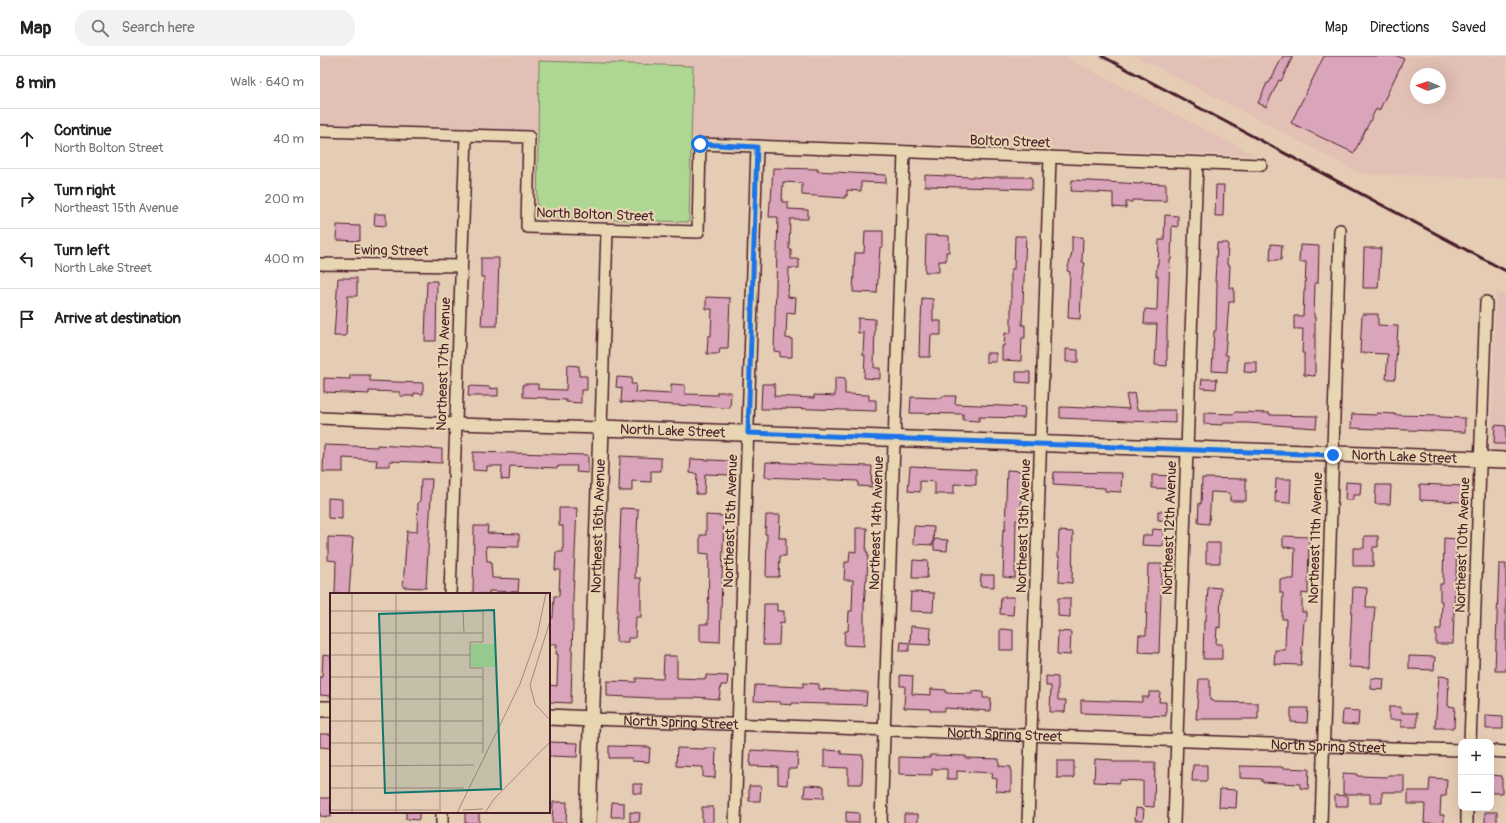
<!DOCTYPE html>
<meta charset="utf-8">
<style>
:root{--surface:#fff;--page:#f2f2f2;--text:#222;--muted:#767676;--line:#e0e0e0}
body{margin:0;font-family:Pangolin,sans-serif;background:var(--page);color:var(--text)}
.controls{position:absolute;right:12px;bottom:12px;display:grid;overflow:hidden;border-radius:8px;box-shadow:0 4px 16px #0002}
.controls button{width:36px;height:36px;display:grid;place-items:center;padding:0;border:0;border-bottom:1px solid var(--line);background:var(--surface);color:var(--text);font:20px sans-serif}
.compass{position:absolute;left:1090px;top:12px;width:36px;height:36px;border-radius:50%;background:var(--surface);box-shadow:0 4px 16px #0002;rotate:272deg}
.stop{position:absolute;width:12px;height:12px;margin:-9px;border:3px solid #1a73e8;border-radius:50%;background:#fff}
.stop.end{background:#1a73e8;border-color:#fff;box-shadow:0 1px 4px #0008}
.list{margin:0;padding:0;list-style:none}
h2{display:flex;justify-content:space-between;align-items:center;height:52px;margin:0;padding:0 16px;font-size:17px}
h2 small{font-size:13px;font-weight:400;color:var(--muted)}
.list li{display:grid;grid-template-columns:26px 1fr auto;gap:12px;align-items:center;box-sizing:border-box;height:60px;padding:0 16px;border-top:1px solid var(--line)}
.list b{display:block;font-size:15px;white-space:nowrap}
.list p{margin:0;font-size:13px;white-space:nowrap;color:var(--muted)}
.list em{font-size:13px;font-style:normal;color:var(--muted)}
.icon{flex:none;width:22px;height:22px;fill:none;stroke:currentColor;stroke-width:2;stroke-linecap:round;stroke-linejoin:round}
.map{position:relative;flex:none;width:1186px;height:767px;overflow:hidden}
header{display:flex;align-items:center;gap:24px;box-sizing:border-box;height:56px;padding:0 20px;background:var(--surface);border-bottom:1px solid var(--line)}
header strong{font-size:19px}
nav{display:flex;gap:22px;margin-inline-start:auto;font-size:14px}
.search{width:280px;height:36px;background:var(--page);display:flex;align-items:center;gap:10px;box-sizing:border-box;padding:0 14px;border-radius:16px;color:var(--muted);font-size:15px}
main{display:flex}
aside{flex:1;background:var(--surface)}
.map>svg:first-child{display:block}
.built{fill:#e2c0b6;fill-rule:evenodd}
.green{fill:#aed794;stroke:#7c7b60}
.building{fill:#daa4ba;stroke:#4a1f2b}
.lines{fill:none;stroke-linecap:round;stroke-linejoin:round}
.street-casing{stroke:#4a1f2b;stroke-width:14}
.secondary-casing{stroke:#4a1f2b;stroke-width:18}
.street{stroke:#e8d6b3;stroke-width:11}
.secondary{stroke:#e8d6b3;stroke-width:15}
.rail{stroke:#4a1f2b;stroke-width:3}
.route{stroke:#1a73e8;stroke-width:5}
.labels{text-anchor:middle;stroke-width:4;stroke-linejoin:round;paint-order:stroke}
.street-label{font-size:14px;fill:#4a1f2b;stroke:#e8d6b3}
.inset-road{fill:none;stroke:#a7877d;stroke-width:1}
.view{fill:#0f766e;fill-opacity:0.15;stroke:#0f766e;stroke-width:2}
.inset-edge{fill:none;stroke:#4a1f2b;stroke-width:2}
</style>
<header>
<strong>Map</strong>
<div class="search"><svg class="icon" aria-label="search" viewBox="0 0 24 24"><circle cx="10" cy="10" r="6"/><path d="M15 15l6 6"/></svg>Search here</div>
<nav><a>Map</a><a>Directions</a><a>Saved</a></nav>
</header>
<main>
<aside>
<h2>8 min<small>Walk · 640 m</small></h2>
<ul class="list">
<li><svg class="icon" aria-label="ahead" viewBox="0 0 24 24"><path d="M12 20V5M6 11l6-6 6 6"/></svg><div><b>Continue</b><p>North Bolton Street</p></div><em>40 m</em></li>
<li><svg class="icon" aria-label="right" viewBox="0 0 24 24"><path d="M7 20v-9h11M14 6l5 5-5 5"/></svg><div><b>Turn right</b><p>Northeast 15th Avenue</p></div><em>200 m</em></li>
<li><svg class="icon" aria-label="left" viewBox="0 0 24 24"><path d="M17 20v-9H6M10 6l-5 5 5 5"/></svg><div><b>Turn left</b><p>North Lake Street</p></div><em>400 m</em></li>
<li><svg class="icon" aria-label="arrive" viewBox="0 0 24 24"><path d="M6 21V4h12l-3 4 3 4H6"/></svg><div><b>Arrive at destination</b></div></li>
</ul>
</aside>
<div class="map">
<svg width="1186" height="767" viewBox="0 0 1186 767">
<rect width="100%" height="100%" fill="#e5ccb4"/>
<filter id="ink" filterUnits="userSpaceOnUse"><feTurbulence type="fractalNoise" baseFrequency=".025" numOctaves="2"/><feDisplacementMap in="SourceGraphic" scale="8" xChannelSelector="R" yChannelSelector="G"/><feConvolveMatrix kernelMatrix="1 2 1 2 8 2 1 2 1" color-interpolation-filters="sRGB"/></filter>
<g filter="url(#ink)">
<!-- built -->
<path class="built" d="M0,0H743L934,99L0,69Z
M816,0H1186V122L1042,118ZM1096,18H1120V42H1096Z
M1176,235L1186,240V395H1176L1171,391Z"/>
<!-- green -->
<path class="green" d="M219,5L373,10L369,166L217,161Z"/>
<!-- building -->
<path class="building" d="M963,0H973L961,25L959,24L946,51L938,47L947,27H949Z
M1004,0H1078L1084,3L1059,55L1056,53L1034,97L971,67Z
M453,112L498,113L497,115L566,119V127L541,126V135L527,134V140L525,139V142L482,139V127L463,126L462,146H468V153L488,154V163H470L469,193H471V203H479V212H469L468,241L476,242L475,257L467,256L466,282L472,283V301H460V296L454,295L458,161H449L450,145H451Z
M605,119L674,122L675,121H712V133L605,130Z
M752,124L821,128V127L846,128V145L812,144V146H806V152L793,151V137L751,135Z
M896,129H904L903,160H895Z
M55,158H66V170L54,169Z
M845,159L858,160V171L852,170L851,204H850L847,273V310L835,309L837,268H824L825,253L837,254L838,220H836L837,208H838L839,184H844Z
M17,169L40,170V185L16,184Z
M545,175H563V191H560L557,237L533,236L535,197H544Z
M606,179L629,180V196H626V205H619V216H605Z
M695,180H706L702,269H705V282H702L701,305L682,304V290H684L685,277H691V213H694Z
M752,181H763L762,206L765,207L762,221L760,263L748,262L750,216L747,215L752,197Z
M897,187H908L907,209H910L909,232H914V246H909L905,299H908L907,316L892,315L894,275H896L897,226H895Z
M951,188L962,189L961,204H950Z
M980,189L999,190L998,227H995L994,261H995V320L984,319V297H982L983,273H974V260H983L984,234H985L986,206H979Z
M1044,192H1061L1058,232H1043Z
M161,202H179L177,270H161L164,221H161Z
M18,222H37V240H28L26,280H14Z
M107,225H117L116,285H105Z
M386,241L410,242L408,293H400L399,298H387L388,280H391L392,253H386Z
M602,242L613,243V265H621V279H611L610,301H599L600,265H601Z
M1042,258H1058V269L1078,270L1075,323H1066L1068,298L1040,297Z
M538,262L555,263L554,312H560V323L544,322L545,299H543L544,277H538Z
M746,293L758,294V306H746Z
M666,297H676V306H666Z
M925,306H937V317L924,316Z
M247,309L259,310V320H267V334H261V347L246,346V344L227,343V342L203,341V328H218V333L246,334Z
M696,316H710V327L696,326Z
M30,319H50V325L103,327V338L94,337V340H80V336L49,335V338L4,336V322L30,323Z
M297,321L312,322L311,328H316L315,336L351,338V328L365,329V338L397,339V336H411L410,352L301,346L302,332L296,331Z
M515,321L525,322V338L549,339V344H556V355L462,352V353H441L442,328H455L454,340L494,342V339L515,340Z
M882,323H897L896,333L881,332Z
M149,330L170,331V333L178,332V340H148Z
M814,337L817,354H855V367L740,362V351L767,352V350L809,353L806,339Z
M622,340H636L635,348L705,351L704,362L659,361V365L643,364V358L590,357L591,341L622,342Z
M915,356L950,357V359L997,360L996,372L928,367H903V369L884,368V357L914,358Z
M1057,357L1075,358V359L1120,360V361L1145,362V376L1031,372L1032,358L1057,359Z
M1175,369L1186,370V388H1174Z
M4,389L57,391V389L122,393V407L70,405V410H56L57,404L23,402V416H3Z
M153,396L268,399V417L256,416L257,410H238V412L190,410L189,424L181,423L182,410H167V415L153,414Z
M300,400L341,402V415H331V426L312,425V435H299Z
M371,403L411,405V419L385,418L384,438H376L377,418L370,417Z
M446,406L511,409L552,410L551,431L538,430V425L445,421Z
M590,410L656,413V429L634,428V438H615V426L600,425V436L588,435Z
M687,414L702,415L701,464H696L695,522L683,521L684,492H682L683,474H685Z
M734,416L802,417L801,436L785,435V432L733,429Z
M832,419L854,420L853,433L832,432Z
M882,422L926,423V445H910V437L891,436L889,468L878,467L879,447L881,448Z
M101,423H112L106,532L83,531L87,475L97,476L98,446H100Z
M956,423H971L970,447L955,446Z
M553,425L560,426V438L553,437Z
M1026,426L1041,427L1040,439H1033V444H1025Z
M1100,428L1143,430L1142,446L1100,444Z
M1056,429H1071L1070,448H1055Z
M8,442L22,443V463L8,462Z
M239,452H257L253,541V563L251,647L229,646V629L237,630L238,598H236L237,588H229V562H233L234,540H239L240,514H235L236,496H243V470H239Z
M301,452L318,453L315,522H321V561H316L315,582H308V586H296Z
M838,455L851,456V465L838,464Z
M386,459L404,460L400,586L380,585V568H388L389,498L380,497V479H386Z
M446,459H460L459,482H466V500H460L459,521H446L447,478H445Z
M154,470H168L167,477L199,478V491L166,490L167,505H171L172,522L199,523L198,536L169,535V538H153Z
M594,470L614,471L613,489L593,488Z
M536,472H547L546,496H548L547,524H546L544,549V590L524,589L525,575H528L529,555H532L533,524H524L525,506H529L530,495L536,496Z
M833,473L843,474V490L822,489L823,479H832Z
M739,475L753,476L752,527L739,526L740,501H738Z
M963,480L989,481L988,538L982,537V556H986V564H984L981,609L954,608L955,594H965L966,563H962L963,537H960V523H974L975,492L963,491Z
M1044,480H1058V491H1053V510H1033V492H1044Z
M8,481L33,482L29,538H15L16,505L8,504Z
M1124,482L1137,483L1136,522H1135L1133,588H1116V573H1121L1122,545H1120V528H1123Z
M614,483L628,484L627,495L614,494Z
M886,487H900V507H886Z
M593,504L608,505L607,522H592Z
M828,508H842L839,597L818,596L819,579H826Z
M1179,508H1186V615H1175Z
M661,519H674V531L660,530Z
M888,531L901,532L900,572L897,571L896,588H902V603H883L884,564H886Z
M1033,531L1047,532L1046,551H1055L1052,584H1051L1050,612L1029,611Z
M591,536L614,537L613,556L590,555Z
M681,541H694L693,559L680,558Z
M738,542H750V561L738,560Z
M444,548H457V555H464V567L460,566L459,589H443Z
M591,570L611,572L610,589L590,588Z
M680,573L693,574V594H680Z
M738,575L751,576L750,599L737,598Z
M581,586L589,587V595H580Z
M3,599L11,600V640L0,639V621H2Z
M344,600H357V622L386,623V619L408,620L407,629H401L399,643L375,641V642H333L287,640V625L316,626V622L343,623Z
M1089,600L1115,601L1114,614L1089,613Z
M580,619L593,620L592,638L611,639V633L626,634V637L652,638V635L663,636V642H671L670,655L625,652V655H610V653L584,652L585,630H580Z
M726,620L738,621V644H746L745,656H730L731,630H726Z
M1119,620L1129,621L1128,650L1135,651L1134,672H1115Z
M1051,622L1064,623L1063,634L1051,633Z
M879,623H890V644L893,645V646L938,647V663H876Z
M483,627L499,628V633L547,636L546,649L472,647V649L460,648V646L434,645L435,629L483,631Z
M829,636H840L839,646H846V660L761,657V644L822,646V641H829Z
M1069,651H1081V657H1097V671H1081V664H1069Z
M971,652H988L987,667L971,666Z
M1023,654L1039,655L1038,669L1022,668Z
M1166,659L1183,660V673H1166Z
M0,678H11V692L0,691Z
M229,686L258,687L257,701L229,700Z
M289,690L330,691L329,706L312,705V702H289Z
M357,692L384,693V692H396L395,722L383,721V711L356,710Z
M431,694L478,697L477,713H468L467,729L458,728V711L430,710Z
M504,694L521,695V698L543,699L542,728H528V712L504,711Z
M610,699L646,700V702L679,703V710L691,711V736L676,735L677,723L672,722L673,717L637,715V723H627V713H612V719L579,718V701L610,702Z
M775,703L793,704V706H835L834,751L823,750V725L800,724V727L774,726Z
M737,705H754V722H737Z
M873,709H887V725H872Z
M920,710L962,711V712L989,713L988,733L980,732V728L942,726V723L920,722Z
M1023,717L1037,718V720L1067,721L1068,719H1084V736H1062V747H1050V738H1023Z
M1171,719L1182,720V737H1171Z
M1110,722L1127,723L1126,740H1121L1120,759H1124V767H1104L1105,748H1088V735H1109Z
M313,728H322V738L313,737Z
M485,729L504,730V742L484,741Z
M429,730H441L440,745H429Z
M900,733L917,734L916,752L899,751Z
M1015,739L1028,740V750H1015Z
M0,742H11V761L0,760Z
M233,746H247L246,767H232Z
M292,746L304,747V761H291Z
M382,751H393V767H382Z
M816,752L824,753L823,764H815Z
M86,756H99V764L86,763Z
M145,756H159V767H145Z
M310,756L320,757L319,766H310Z
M526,756L539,757V767H526Z
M1165,756H1177V767H1165Z
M584,758H598V767H584Z"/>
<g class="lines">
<!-- street casing -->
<g class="street-casing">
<g id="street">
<path d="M0,75L209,81L207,171L378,176L380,88L941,109"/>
<path d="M0,208L141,210"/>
<path d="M0,362L136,368L281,372L287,174"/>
<path d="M130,538L146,79"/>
<path id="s1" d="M272,663L1003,690L1141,694"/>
<path d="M1150,686L1166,246"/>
<path d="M1171,695L1186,696"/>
<path d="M122,767V756"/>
<path d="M415,767L437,91"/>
<path d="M561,767L584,96"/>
<path d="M708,767L730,101"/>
<path d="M854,767L877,107"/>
<path d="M1001,767L1020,174"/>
<path d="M1147,767V752"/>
</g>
</g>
<!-- secondary casing -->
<g class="secondary-casing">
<g id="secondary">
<path d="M0,653H11"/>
<path d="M229,661L272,663"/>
<path id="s2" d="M268,767L281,372L1186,404"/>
</g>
</g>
<!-- street -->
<use href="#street" class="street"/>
<!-- secondary -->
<use href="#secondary" class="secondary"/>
<!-- rail -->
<path class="rail" d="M782,0L1186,215"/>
</g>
</g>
<g class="lines" filter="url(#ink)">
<!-- route -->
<path class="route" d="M380,88L437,91L428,377L1013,399"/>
</g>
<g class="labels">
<!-- street labels -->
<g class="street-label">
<text transform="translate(690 85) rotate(2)" y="5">Bolton Street</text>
<text transform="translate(275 158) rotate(2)" y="5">North Bolton Street</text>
<text transform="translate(71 194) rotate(1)" y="5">Ewing Street</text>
<text transform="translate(123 308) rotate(-88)" y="5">Northeast 17th Avenue</text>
<text dy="5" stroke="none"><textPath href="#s2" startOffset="467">North Lake Street</textPath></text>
<text dy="5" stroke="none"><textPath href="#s2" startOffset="1199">North Lake Street</textPath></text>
<text transform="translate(410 465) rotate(-88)" y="5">Northeast 15th Avenue</text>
<text transform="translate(556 467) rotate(-88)" y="5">Northeast 14th Avenue</text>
<text dy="5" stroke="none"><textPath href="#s2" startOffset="297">Northeast 16th Avenue</textPath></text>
<text transform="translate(703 470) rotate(-88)" y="5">Northeast 13th Avenue</text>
<text transform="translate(849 472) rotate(-88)" y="5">Northeast 12th Avenue</text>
<text transform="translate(995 482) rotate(-88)" y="5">Northeast 11th Avenue</text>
<text transform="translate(1142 489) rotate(-88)" y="5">Northeast 10th Avenue</text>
<text dy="5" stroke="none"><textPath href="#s1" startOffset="89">North Spring Street</textPath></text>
<text dy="5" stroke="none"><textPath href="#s1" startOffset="413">North Spring Street</textPath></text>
<text dy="5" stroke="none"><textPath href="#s1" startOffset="737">North Spring Street</textPath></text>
</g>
</g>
<!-- overview -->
<g transform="translate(10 537)">
<rect width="220" height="220" fill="#e5ccb4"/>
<path d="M141,51H165V74H141Z" fill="#aed794"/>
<path class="inset-road" d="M0,18H153V49H140V75H153V160M133,18L134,40M220,28L200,92L205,111L220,127M0,40H153M0,62H140M0,84H153M0,106H153M0,128H153M0,150H153M0,173L144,172M0,195H134M0,217H109M133,217L153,216M22,220V0M66,220V0M110,220V18M127,220L190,91L207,43L216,0M155,220L164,206L220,149"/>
<path class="view" d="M164,17L171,196L55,200L49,21Z"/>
<rect width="220" height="220" class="inset-edge"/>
</g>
</svg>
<div class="controls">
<button>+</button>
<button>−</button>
</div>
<svg class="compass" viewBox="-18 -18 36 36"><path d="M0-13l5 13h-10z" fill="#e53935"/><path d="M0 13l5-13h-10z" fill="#767676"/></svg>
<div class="stop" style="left:380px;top:88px"></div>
<div class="stop end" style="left:1013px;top:399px"></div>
</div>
</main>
